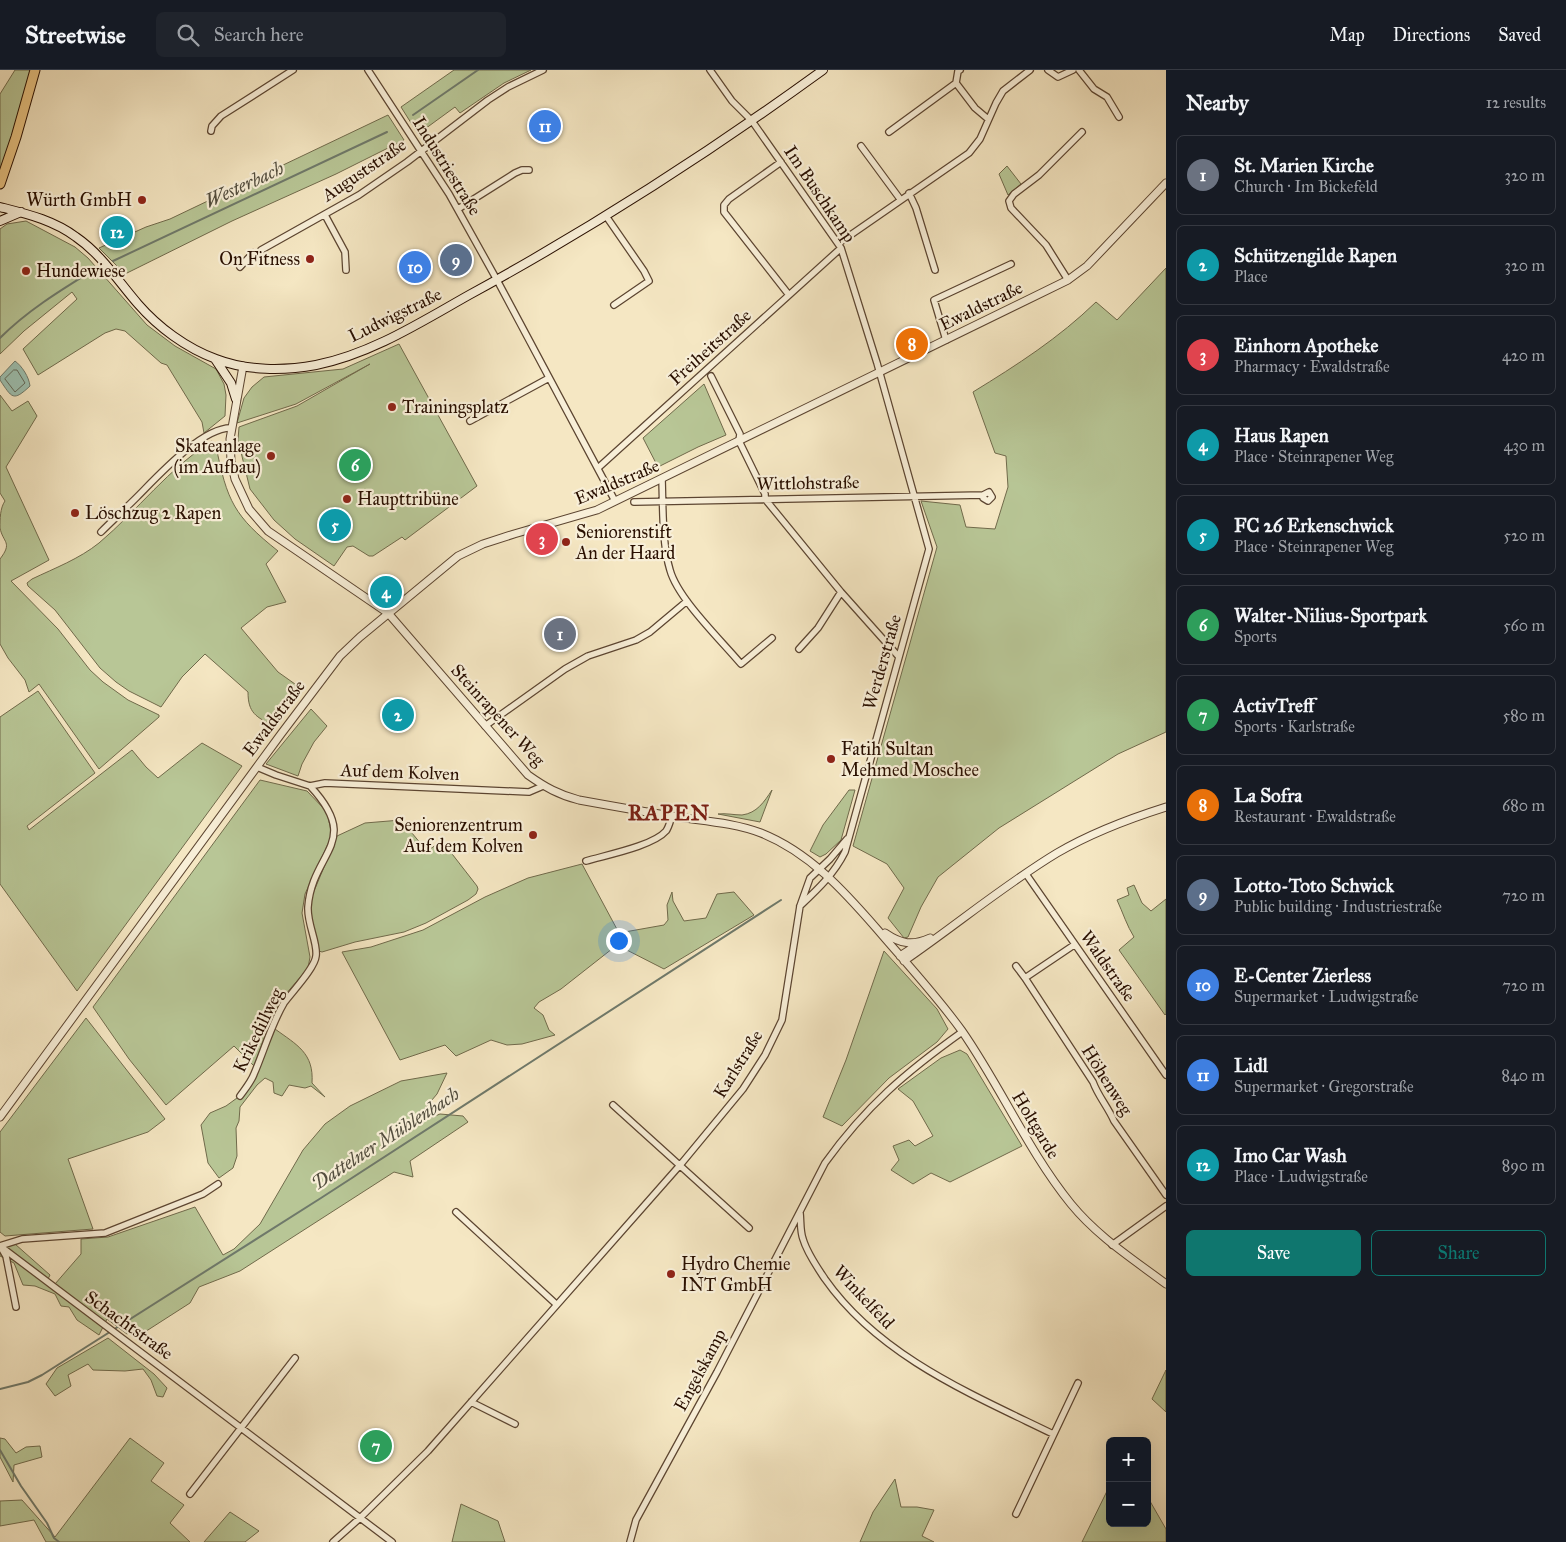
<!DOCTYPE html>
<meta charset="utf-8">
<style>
:root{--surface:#171b24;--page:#20242c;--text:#f1f3f6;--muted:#9ea1a6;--line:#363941;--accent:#0f766e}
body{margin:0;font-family:"IM FELL Great Primer",serif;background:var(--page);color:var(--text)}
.controls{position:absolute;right:15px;bottom:15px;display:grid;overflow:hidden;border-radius:8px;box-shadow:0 5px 20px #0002}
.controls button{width:45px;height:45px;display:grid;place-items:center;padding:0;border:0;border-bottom:1px solid var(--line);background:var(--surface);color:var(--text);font:25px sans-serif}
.you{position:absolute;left:618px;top:870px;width:18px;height:18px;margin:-12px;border:4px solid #fff;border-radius:50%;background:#1a73e8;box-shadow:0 0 0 8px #1a73e833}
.badge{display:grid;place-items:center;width:32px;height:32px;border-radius:50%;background:var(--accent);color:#fff;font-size:16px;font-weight:700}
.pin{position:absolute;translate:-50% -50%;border:2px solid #fff;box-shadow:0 1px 5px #0006}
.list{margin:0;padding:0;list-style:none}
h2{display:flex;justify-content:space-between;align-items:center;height:65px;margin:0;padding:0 20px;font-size:21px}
h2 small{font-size:16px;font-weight:400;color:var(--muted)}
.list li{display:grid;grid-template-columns:32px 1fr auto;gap:15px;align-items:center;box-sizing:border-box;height:80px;margin:0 10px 10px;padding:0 10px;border:1px solid var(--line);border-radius:8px}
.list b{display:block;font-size:19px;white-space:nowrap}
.list p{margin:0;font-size:16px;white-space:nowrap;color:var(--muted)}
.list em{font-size:16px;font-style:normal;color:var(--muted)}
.actions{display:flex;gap:10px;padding:15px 20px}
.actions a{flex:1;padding:11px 0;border:1px solid var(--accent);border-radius:8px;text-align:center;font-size:18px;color:var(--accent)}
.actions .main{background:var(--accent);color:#fff}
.icon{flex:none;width:28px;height:28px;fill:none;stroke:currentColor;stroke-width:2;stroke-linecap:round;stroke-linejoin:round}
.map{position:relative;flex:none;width:1166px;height:1472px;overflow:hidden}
header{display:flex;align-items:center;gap:30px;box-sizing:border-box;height:70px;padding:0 25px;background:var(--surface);border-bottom:1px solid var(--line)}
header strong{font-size:24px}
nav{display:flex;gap:28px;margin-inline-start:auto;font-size:18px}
.search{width:350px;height:45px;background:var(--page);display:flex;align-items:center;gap:12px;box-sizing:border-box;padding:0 18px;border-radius:8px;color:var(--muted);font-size:19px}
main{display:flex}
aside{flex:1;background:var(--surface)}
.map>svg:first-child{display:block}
.green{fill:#b8c696;stroke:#706a4b}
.water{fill:#9dc0b0;stroke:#6f796a}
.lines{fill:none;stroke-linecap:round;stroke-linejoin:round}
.shore{stroke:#636858;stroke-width:1}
.stream{stroke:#6f796a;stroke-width:2}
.minor-casing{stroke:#5c4531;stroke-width:8}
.tertiary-casing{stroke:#5c4531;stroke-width:9}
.secondary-casing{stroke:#290f00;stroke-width:10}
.primary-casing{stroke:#290f00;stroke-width:11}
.minor{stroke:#f8efd8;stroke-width:5.5}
.tertiary{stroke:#f8efd8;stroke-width:7}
.secondary{stroke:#f8efd8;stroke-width:8}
.primary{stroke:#eac482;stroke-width:9}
.poi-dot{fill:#8f2418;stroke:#f8efd8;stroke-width:2}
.labels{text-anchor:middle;stroke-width:4.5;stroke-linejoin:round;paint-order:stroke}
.street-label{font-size:18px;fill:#290f00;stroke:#f8efd8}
.poi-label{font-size:18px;fill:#290f00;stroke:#f8efd8;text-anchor:start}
.water-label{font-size:19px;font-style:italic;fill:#524d3e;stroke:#f8efd8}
.district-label{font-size:22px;font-weight:bold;letter-spacing:1px;fill:#7a1f14;stroke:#f8efd8}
</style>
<header>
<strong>Streetwise</strong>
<div class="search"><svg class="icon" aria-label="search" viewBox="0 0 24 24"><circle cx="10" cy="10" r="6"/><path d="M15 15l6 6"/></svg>Search here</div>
<nav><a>Map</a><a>Directions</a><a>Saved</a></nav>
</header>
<main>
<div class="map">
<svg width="1166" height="1472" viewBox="0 0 1166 1472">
<rect width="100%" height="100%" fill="#f5e7c3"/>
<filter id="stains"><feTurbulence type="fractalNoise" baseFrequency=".004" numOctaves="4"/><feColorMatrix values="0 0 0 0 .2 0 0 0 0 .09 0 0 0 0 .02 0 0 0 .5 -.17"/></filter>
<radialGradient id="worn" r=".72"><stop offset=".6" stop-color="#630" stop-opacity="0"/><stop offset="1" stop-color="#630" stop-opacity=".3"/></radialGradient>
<!-- green -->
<path class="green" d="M15,0H34L3,98L0,100V24Z
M454,0H531L504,13L460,43L455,37L418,64L401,37Z
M388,45L404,70L336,104L232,151L125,204L99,178L146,157L170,149Z
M1007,96L1021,114L1008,125L999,104Z
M26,151L75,177L88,188L147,255L175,276L216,299L224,314L226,325L225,346L204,363L202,352L167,295L161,293L125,261L116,259L105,263L38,305L23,279L77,229L72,222L24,261L0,284V159L7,154Z
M1166,198V662L1118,684L999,758L938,807L921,837L908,867L904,868L888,848L904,818L887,794L853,776L937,477L921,431L960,435L966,457L995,459L1008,417L1006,386L995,383L973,322C1017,295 1059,268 1096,232L1117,250Z
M399,274L477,416L405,470L402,467L373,486H369L353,476L347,477L334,496L295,469L274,450L250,419L238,370L239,357L297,336L370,294L296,334L237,353L244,328L252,317L264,307L343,299Z
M704,314L726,365L698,377L658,397L643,368Z
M0,325L12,341L28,331L37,346L6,397L49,490L11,511L58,559L90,600L103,612L128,630L159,645V647L99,699L39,614L29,622L25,610L8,588L0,574V489C13,472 3,473 0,458C0,449 0,438 5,431L0,423Z
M212,371L216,376C227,431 234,446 278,481L266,494L286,532L267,537L241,558L278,602L302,619L274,656C256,647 248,643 248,622L205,584L182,607L161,637L129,621L116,612L100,598L55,540L28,516L27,513L32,509C55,498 79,489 99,473C138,440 169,398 212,371Z
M38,621L95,703L27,756L29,760L132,680L146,697L158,708L202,673L242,696L77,921L0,814V647Z
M311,639L327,656L314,672L302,694L298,706L266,694Z
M260,710L307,721L327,742L332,765L305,824L302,843L310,887L308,898L285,925L268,958L254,996L234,976L166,1035L129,989L93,937Z
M772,720L760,752L718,744C726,743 734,745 742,745C757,743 764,732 772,720Z
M849,720H855L841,770L826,784L820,787L810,781L823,755Z
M401,750L427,781L442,771L477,816L478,819L476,824L468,830L426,853L404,862L355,872L322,882L319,881L310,845L309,833L337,766L365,753Z
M582,794L619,863L664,855L668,850L667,835L672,822L673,831L684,851L706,848L717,824L734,822L754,845L664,899L617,875L561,919L539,932L534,938L543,945L549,960L555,965L522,974L507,975L491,970L456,986L445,975L400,990L342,882L371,877L423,860L485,827L528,808Z
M1134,815L1142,833L1151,841L1166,829V944L1165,945L1119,880L1134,867C1127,856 1123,843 1117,830L1129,825L1127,818Z
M884,881L937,939L948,959L937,972L889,1008L842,1056L823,1047L846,990Z
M86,948L165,1049L148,1062L68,1089L93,1159L5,1166L0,1162V1062Z
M275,959C297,975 314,983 312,1013L325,1027L311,1016L305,1018L289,1015L282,1026L274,1023L273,1012L265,1008L257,1015L240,1037L239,1051L236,1058L237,1086L233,1098L219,1108L208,1093L201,1055L210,1043L226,1036L248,1020L257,1003Z
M960,980L967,984L1022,1076L950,1112L931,1103L913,1114L891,1100L899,1090L893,1076L909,1070L915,1076L933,1066L913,1031L898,1019L941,988Z
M447,1003L437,1024L410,1056L440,1044L463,1046L468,1052L410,1091L413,1107L394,1102L240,1201L199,1217L190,1233L137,1267L132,1261L127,1264L107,1249L99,1265L77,1250L69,1237L61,1236L55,1224L35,1216L23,1215L14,1193L0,1186V1173L15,1174L50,1205L48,1209L55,1214L81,1184V1169L108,1167L195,1137L223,1185L234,1179L260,1154L303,1080L325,1054L350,1036L401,1011Z
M108,1268L154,1304L167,1318L163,1327L157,1326L151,1310L143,1299L125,1301L93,1300L88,1294L68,1305L71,1316L55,1326L46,1314L57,1298Z
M1166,1300V1342L1152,1329Z
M0,1368L5,1369L16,1383L26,1377L40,1376L42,1387L14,1395L13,1412L0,1387Z
M130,1368L164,1393L151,1411L184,1435L170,1453L190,1472H46L34,1450L0,1456V1431L22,1430L55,1467Z
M895,1409L901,1437H917L934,1440L922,1466L934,1472H860L873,1442Z
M1110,1415V1453H1147V1426L1166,1459V1472H1082Z
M461,1434L498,1451L505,1472H452Z
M230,1442L259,1461L245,1472H204Z"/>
<!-- water -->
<path class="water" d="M15,291C22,296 29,307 30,316C13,332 12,328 0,310V307Z"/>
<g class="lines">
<!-- shore -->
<path class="shore" d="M14,300H17L25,313L15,322L5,309Z"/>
<!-- stream -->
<path class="stream" d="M413,45L478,0
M113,191L387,62
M0,268C28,240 61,220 95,199
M0,1319L28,1312L42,1305L321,1128L781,830
M0,1380L21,1416L47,1453L54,1468L59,1472"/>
<!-- minor casing -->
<g class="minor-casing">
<path id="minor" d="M368,0L449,124L497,210L615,431
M710,0L732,31L752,51L841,178L877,293L929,479L845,782C834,804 818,819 800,836
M1048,0L1058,7L1073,0
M1079,0L1094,19L1107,27L1119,47
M956,13L958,1L960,0
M211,61L212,56L221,46L293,0
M889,62L956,13L975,38L988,49
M861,76L900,129
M781,92L729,129L724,135V142L789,225
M909,123L916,138L935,200
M458,139L515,103L522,100H529
M325,145L345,182L346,200
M606,146L644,201L649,211L614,235
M839,173L969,83L980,69L996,33L1003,21L1030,0
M261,180L359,125L407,92L488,30L508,17L543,0
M240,197L253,183
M1068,210L1046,175L1011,138L1009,131L1014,124L1039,105L1082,62
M946,270L934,230L1011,194
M711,306L740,364L739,371L765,424V429L841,522L899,587
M470,351L549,308
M598,398L841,178
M662,409C663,437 662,474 670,500C678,529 721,570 741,594L772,568
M634,432L983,425L989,422L992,427L988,431L983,428V425
M101,462C113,450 125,439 137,427C157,407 203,356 232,358
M799,579L818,558L841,522
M485,656L565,599L588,586L636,570L650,562L687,531
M257,697L276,705L310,716L325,713L529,722L543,716
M586,791C606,785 653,776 666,761C669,757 670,751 672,746
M1026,804L1166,1005
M1074,875L1025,908L1093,1012C1098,1026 1108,1037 1114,1051L1166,1125
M1016,896L1025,908
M240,1026C245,1019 251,1012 254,1004C264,981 271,955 284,933C292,922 315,898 316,886C318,873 307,854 308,837C312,781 363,773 310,716
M613,1035L749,1158
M456,1142L556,1234
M800,1143C801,1151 800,1161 803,1169C807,1183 817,1197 825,1209C879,1286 971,1324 1053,1364
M1112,1175L1166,1136
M0,1176L392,1472
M16,1237L6,1186L0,1176L22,1169L105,1163L203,1124L218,1114
M471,1332L515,1354
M190,1424L295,1288
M1016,1444L1078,1313
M333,1472L360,1448L428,1381L681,1094L743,1019L765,985L782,950L800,836L810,808L830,789L847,769
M630,1472L636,1450L717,1302L825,1093C866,1036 906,1002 962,962"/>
</g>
<!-- tertiary casing -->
<g class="tertiary-casing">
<path id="tertiary" d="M243,296L230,369L231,391L235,409L249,439L268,461L388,543L528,705C545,717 559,725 579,730C612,736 645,742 678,747C705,751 735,753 761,763C809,782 844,821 877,859C906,893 936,925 962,961C1001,1017 1028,1081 1071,1134C1098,1167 1133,1189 1166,1214
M885,863C901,874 912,876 930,868
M900,886L920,873
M904,891C955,856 1004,815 1057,783C1091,763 1128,749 1166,737
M0,1047L281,664L340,586L360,567L458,486L483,474L514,464L597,440L1068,210L1087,196L1166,113"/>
</g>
<!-- secondary casing -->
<g class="secondary-casing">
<path id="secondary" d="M0,137C27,144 53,150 76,167C101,184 118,211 138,234C158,257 186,278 216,289C247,301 284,301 316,295C371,284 421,252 469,225C592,158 710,82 823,0
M0,151L21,142
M215,289L231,313L236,329"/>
</g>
<!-- primary casing -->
<g class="primary-casing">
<path id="primary" d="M0,114L16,67L35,0"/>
</g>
<!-- minor -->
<use href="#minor" class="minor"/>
<!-- tertiary -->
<use href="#tertiary" class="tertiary"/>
<!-- secondary -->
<use href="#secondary" class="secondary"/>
<!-- primary -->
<use href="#primary" class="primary"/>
</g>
<!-- markers -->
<g class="poi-dot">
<circle cx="142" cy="130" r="5"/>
<circle cx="310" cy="189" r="5"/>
<circle cx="26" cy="201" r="5"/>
<circle cx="392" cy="337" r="5"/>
<circle cx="271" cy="386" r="5"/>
<circle cx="347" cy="429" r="5"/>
<circle cx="75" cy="443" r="5"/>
<circle cx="566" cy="472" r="5"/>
<circle cx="831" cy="689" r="5"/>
<circle cx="533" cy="765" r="5"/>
<circle cx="671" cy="1204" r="5"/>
</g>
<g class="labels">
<!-- street labels -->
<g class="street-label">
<text transform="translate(447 96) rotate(58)" y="6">Industriestraße</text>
<text transform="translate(364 100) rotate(-34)" y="6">Auguststraße</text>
<text transform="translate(820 124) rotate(56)" y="6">Im Buschkamp</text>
<text transform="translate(981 236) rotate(-26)" y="6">Ewaldstraße</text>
<text transform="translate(395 245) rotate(-26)" y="6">Ludwigstraße</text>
<text transform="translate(710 277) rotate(-42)" y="6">Freiheitstraße</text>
<text transform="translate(617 412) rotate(-23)" y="6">Ewaldstraße</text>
<text transform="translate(808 413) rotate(-1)" y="6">Wittlohstraße</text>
<text transform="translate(882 592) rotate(-74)" y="6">Werderstraße</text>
<text transform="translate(498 645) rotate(48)" y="6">Steinrapener Weg</text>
<text transform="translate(274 648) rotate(-53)" y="6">Ewaldstraße</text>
<text transform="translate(400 702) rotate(2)" y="6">Auf dem Kolven</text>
<text transform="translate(1108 896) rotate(55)" y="6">Waldstraße</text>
<text transform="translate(258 960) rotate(-64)" y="6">Krikedillweg</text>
<text transform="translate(738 994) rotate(-58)" y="6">Karlstraße</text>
<text transform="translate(1107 1010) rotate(58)" y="6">Höhenweg</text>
<text transform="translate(1036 1055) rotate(59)" y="6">Holtgarde</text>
<text transform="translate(864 1227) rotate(47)" y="6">Winkelfeld</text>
<text transform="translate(129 1255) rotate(36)" y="6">Schachtstraße</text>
<text transform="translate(700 1300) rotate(-62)" y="6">Engelskamp</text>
</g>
<!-- poi labels -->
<g class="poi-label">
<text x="132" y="136" text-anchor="end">Würth GmbH</text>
<text x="300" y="195" text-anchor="end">On Fitness</text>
<text x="36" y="207">Hundewiese</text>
<text x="402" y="343">Trainingsplatz</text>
<text x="261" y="382" text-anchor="end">Skateanlage<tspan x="261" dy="21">(im Aufbau)</tspan></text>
<text x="357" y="435">Haupttribüne</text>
<text x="85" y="449">Löschzug 2 Rapen</text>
<text x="576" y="468">Seniorenstift<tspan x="576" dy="21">An der Haard</tspan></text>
<text x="841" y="685">Fatih Sultan<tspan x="841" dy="21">Mehmed Moschee</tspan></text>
<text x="523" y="761" text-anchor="end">Seniorenzentrum<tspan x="523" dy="21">Auf dem Kolven</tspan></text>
<text x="681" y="1200">Hydro Chemie<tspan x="681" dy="21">INT GmbH</tspan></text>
</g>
<!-- water labels -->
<g class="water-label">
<text transform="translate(244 114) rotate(-25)" y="7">Westerbach</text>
<text transform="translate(385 1068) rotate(-33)" y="7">Dattelner Mühlenbach</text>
</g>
<!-- district labels -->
<g class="district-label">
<text x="669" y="750">RAPEN</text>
</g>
</g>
<rect width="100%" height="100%" filter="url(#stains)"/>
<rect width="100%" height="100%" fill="url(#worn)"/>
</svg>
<div class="controls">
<button>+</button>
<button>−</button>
</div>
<div class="you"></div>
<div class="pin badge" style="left:560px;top:564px;background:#6b7280">1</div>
<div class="pin badge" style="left:398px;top:645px;background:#0f9aa8">2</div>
<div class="pin badge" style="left:542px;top:469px;background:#e0444e">3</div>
<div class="pin badge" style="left:386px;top:522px;background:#0f9aa8">4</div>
<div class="pin badge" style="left:335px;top:455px;background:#0f9aa8">5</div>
<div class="pin badge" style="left:355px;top:395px;background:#2e9e5b">6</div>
<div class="pin badge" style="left:376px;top:1376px;background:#2e9e5b">7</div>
<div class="pin badge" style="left:912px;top:274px;background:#e8710a">8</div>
<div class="pin badge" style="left:456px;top:190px;background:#5c6f8a">9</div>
<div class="pin badge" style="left:415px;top:197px;background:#3f7fe0">10</div>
<div class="pin badge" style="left:545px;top:56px;background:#3f7fe0">11</div>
<div class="pin badge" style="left:117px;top:162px;background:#0f9aa8">12</div>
</div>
<aside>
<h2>Nearby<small>12 results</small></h2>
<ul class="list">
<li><span class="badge" style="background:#6b7280">1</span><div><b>St. Marien Kirche</b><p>Church · Im Bickefeld</p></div><em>320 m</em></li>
<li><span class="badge" style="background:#0f9aa8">2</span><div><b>Schützengilde Rapen</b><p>Place</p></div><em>320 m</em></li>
<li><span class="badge" style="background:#e0444e">3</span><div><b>Einhorn Apotheke</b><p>Pharmacy · Ewaldstraße</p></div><em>420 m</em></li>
<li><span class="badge" style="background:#0f9aa8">4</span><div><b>Haus Rapen</b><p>Place · Steinrapener Weg</p></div><em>430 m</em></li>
<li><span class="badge" style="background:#0f9aa8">5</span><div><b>FC 26 Erkenschwick</b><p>Place · Steinrapener Weg</p></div><em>520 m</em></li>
<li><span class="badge" style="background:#2e9e5b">6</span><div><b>Walter-Nilius-Sportpark</b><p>Sports</p></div><em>560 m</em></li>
<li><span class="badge" style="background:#2e9e5b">7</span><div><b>ActivTreff</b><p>Sports · Karlstraße</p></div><em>580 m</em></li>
<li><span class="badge" style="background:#e8710a">8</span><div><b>La Sofra</b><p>Restaurant · Ewaldstraße</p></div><em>680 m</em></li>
<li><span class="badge" style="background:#5c6f8a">9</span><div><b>Lotto-Toto Schwick</b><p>Public building · Industriestraße</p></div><em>720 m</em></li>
<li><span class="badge" style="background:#3f7fe0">10</span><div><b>E-Center Zierless</b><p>Supermarket · Ludwigstraße</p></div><em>720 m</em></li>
<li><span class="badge" style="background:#3f7fe0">11</span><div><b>Lidl</b><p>Supermarket · Gregorstraße</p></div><em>840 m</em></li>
<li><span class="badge" style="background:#0f9aa8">12</span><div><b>Imo Car Wash</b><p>Place · Ludwigstraße</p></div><em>890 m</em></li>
</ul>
<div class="actions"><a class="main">Save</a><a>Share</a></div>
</aside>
</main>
